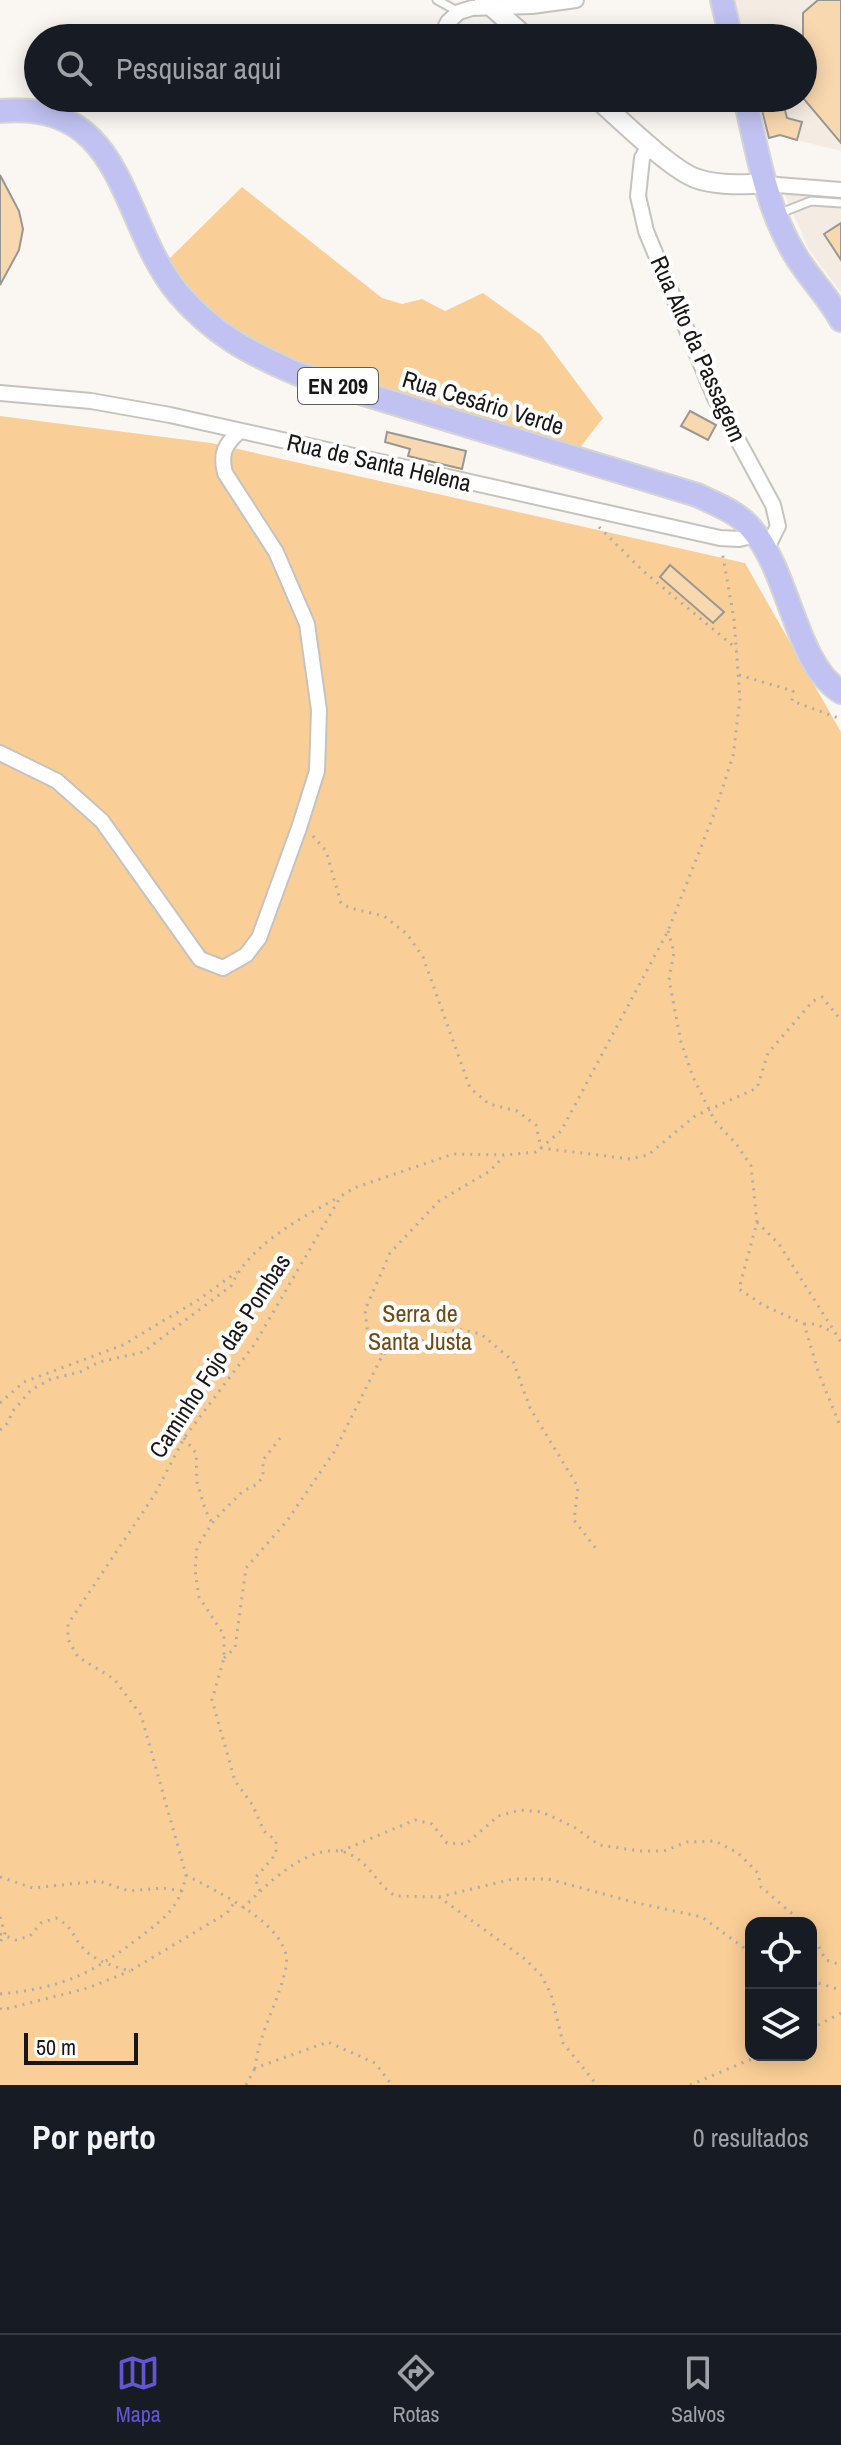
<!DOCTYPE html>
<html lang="pt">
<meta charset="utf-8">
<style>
:root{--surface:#171b24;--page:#242831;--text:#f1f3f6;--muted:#9ea1a6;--line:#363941;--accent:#6257d0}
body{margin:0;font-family:"Archivo Narrow",sans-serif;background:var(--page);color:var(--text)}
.controls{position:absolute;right:24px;bottom:24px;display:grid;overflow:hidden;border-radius:16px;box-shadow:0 4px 20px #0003}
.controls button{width:72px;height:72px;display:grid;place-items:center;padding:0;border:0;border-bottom:2px solid var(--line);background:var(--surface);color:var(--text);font:40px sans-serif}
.scale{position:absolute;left:24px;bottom:20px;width:114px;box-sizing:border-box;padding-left:8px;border:4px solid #181716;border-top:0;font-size:22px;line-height:28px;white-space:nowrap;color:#181716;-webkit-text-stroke:6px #fff;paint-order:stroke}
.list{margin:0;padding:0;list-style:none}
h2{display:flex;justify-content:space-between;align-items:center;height:104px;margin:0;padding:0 32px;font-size:34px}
h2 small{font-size:26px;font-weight:400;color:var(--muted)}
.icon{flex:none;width:44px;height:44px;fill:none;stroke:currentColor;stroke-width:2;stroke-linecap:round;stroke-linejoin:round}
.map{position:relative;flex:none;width:841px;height:2085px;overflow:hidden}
.search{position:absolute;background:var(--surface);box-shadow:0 4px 20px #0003;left:24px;right:24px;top:24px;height:88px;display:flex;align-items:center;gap:20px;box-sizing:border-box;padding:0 28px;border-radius:44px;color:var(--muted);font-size:30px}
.sheet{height:248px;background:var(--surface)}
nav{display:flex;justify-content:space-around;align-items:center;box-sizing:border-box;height:112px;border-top:2px solid var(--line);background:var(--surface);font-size:22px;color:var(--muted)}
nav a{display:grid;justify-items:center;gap:4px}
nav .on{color:var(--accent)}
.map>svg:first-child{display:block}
.built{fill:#f4ece2}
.green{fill:#facf97;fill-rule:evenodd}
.building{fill:#f8d8af;stroke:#9a9793;stroke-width:2}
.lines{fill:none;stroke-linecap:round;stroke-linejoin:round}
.service-casing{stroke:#c6c3bf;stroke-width:11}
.minor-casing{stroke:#c6c3bf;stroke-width:18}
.tertiary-casing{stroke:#c6c3bf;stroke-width:22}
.primary-casing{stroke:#d5d5d5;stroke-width:26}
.path{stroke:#aeaca9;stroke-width:3;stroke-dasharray:2 6;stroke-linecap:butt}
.service{stroke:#fff;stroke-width:7}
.minor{stroke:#fff;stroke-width:14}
.tertiary{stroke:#fff;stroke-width:18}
.primary{stroke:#c1c2f1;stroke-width:22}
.labels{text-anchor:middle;stroke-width:8;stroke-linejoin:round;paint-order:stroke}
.shield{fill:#fff;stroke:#5d5d5c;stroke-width:2}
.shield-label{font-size:22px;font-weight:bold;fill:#181716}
.street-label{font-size:24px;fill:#181716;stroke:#fff}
.park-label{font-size:24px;fill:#6e4b16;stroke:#fff}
</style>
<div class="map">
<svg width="841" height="2085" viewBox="0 0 841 2085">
<rect width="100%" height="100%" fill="#faf7f3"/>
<!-- built -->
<path class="built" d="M735,0H841V151L780,136L768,139L758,98H803V38H744Z
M783,191L841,194V293L809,250Z"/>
<!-- green -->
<path class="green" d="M242,187L382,298L402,304L422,299L445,311L483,293L541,335L603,418L579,449L298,365L216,321L167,261Z
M0,416L211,443L745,563L841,732V2085H0ZM751,1923H811V2055H751Z"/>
<!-- building -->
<path class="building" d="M818,0H841V143L803,98V13Z
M759,98H782L787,118L802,122L797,140L780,135L769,138Z
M0,175L19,211L23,229L19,250L0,285Z
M841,223V260L824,234Z
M690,411L716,425L708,440L681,426Z
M387,432L466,451L462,469L408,456L410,449L385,442Z
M670,565L724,612L713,623L660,577Z"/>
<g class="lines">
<!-- service casing -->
<g class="service-casing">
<path id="service" d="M437,0L459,12
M778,214L811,201L841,203"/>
</g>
<!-- minor casing -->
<g class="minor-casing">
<path id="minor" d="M440,38L448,22L459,12L472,8L532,6L576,0
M650,144L642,158L638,196L646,231L715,398L773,505L778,526L767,548
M765,184L841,190
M0,393L91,401L170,415L720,538L739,539L756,535
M0,753L57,781L102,821L200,959L223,968L246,955L259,938L299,828L317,771L319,710L307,624L276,552L225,473C220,454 225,444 239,432"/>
</g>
<!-- tertiary casing -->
<g class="tertiary-casing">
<path id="tertiary" d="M484,0L527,38
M596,98C619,118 669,168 695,178C716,186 743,184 765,184"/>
</g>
<!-- primary casing -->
<g class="primary-casing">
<path id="primary" d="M722,0L731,38
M745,98C757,151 766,206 794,253C808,277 828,296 841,320
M0,111C127,99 119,222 178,293C213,334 249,353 298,374L697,495C715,504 736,511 750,527C790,571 795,664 841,692"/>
</g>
<!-- path -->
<path class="path" d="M599,527L643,571L737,649
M739,675L793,691L792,701L841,719
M313,836L326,851L341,903L350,908L384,916L407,934L423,957L470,1088L489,1104L517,1111L536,1125L541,1148L630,1159L648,1155L695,1116L757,1088L768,1053L813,1001L822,997L841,1020
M668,931L674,952L669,980L681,1042L693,1077L715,1121L737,1145L751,1166L757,1222L739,1289L763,1305L804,1324L819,1374L841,1428
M757,1222L779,1244L841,1342
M804,1324H816L831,1331
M383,1354L369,1344L365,1310L390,1253L439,1201L490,1171L504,1156
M0,1403L24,1382L123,1345L198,1300L237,1272
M0,1430L8,1423L12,1412L31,1390L51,1379L80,1372L99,1362L143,1352L231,1286C250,1244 301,1218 339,1197
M184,1438L196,1453L197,1482L205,1509L212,1523
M224,1658L235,1648L246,1568L287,1521L334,1452L383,1354L458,1329L481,1334L513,1361L530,1408L578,1487L574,1520L597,1550
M341,1851L415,1820L432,1824L447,1843L466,1844L498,1816L520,1810L542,1812L574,1827L599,1845L640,1851H664L687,1842L715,1841L738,1853L758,1873L761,1887L803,1923
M186,1875C215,1891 294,1926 286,1967C279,2002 259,2032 255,2068L328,2042L375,2063L392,2085
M0,1877L33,1888L99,1881L129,1891L163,1888L183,1891
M260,1891L255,1878L276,1854V1841L264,1831L252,1804L235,1781L212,1700L224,1658V1635L199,1597L195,1570L197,1547L215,1519L243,1491L256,1485L263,1477V1460L281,1437
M439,1897L513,1879H548L637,1903L702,1917L751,1953
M243,1908C267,1884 317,1833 355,1857C371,1867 379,1886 395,1896L439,1897L525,1959L541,1975L551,1994L563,2043L597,2085
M0,1917L5,1934L0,1942
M811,1933L826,1960L841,1965
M0,1934L16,1940L30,1936L41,1923L56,1918C73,1927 71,1934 82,1947C94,1961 113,1966 130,1971L227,1913L234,1903
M811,1981L841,1990
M0,1994C62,1988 92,1974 140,1937C165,1918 180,1907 186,1875L141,1715L114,1679L78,1657L68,1639V1624L155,1494L184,1438L254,1345L341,1196L354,1188L453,1154L504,1155L536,1152L561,1131L668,931L714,814L733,756L740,699L734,619L722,551
M0,2008L2,2010L88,1988L130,1971
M811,2029L841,2013
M246,2085L255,2068
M690,2085L761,2055"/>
<!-- service -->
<use href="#service" class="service"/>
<!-- minor -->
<use href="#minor" class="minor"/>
<!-- tertiary -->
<use href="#tertiary" class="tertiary"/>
<!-- primary -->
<use href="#primary" class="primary"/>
</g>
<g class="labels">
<!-- shield labels -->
<rect class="shield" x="298" y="368" width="80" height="36" rx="6"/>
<g class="shield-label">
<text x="338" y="394">EN 209</text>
</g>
<!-- street labels -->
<g class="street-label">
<text transform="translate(698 349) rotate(66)" y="8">Rua Alto da Passagem</text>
<text transform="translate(483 403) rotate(17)" y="8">Rua Cesário Verde</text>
<text transform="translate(379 463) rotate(13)" y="8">Rua de Santa Helena</text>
<text transform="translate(220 1356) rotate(-57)" y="8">Caminho Fojo das Pombas</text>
</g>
<!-- park labels -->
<g class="park-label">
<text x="420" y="1322">Serra de<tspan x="420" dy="28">Santa Justa</tspan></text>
</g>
</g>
</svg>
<div class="controls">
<button><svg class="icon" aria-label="locate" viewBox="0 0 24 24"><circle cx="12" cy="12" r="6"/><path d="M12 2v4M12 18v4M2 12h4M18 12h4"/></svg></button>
<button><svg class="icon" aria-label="layers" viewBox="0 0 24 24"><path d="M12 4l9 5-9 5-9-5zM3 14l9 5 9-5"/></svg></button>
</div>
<div class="scale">50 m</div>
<div class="search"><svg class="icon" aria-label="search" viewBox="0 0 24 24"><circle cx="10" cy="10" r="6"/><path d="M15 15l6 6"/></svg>Pesquisar aqui</div>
</div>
<section class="sheet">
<h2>Por perto<small>0 resultados</small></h2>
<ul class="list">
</ul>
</section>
<nav>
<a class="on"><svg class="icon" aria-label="map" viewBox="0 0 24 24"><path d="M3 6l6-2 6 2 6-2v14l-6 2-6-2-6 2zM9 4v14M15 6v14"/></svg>Mapa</a>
<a><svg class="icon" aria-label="directions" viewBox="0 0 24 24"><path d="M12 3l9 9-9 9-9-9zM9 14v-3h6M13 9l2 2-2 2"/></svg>Rotas</a>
<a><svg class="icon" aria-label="saved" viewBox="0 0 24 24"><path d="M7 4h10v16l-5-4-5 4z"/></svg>Salvos</a>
</nav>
